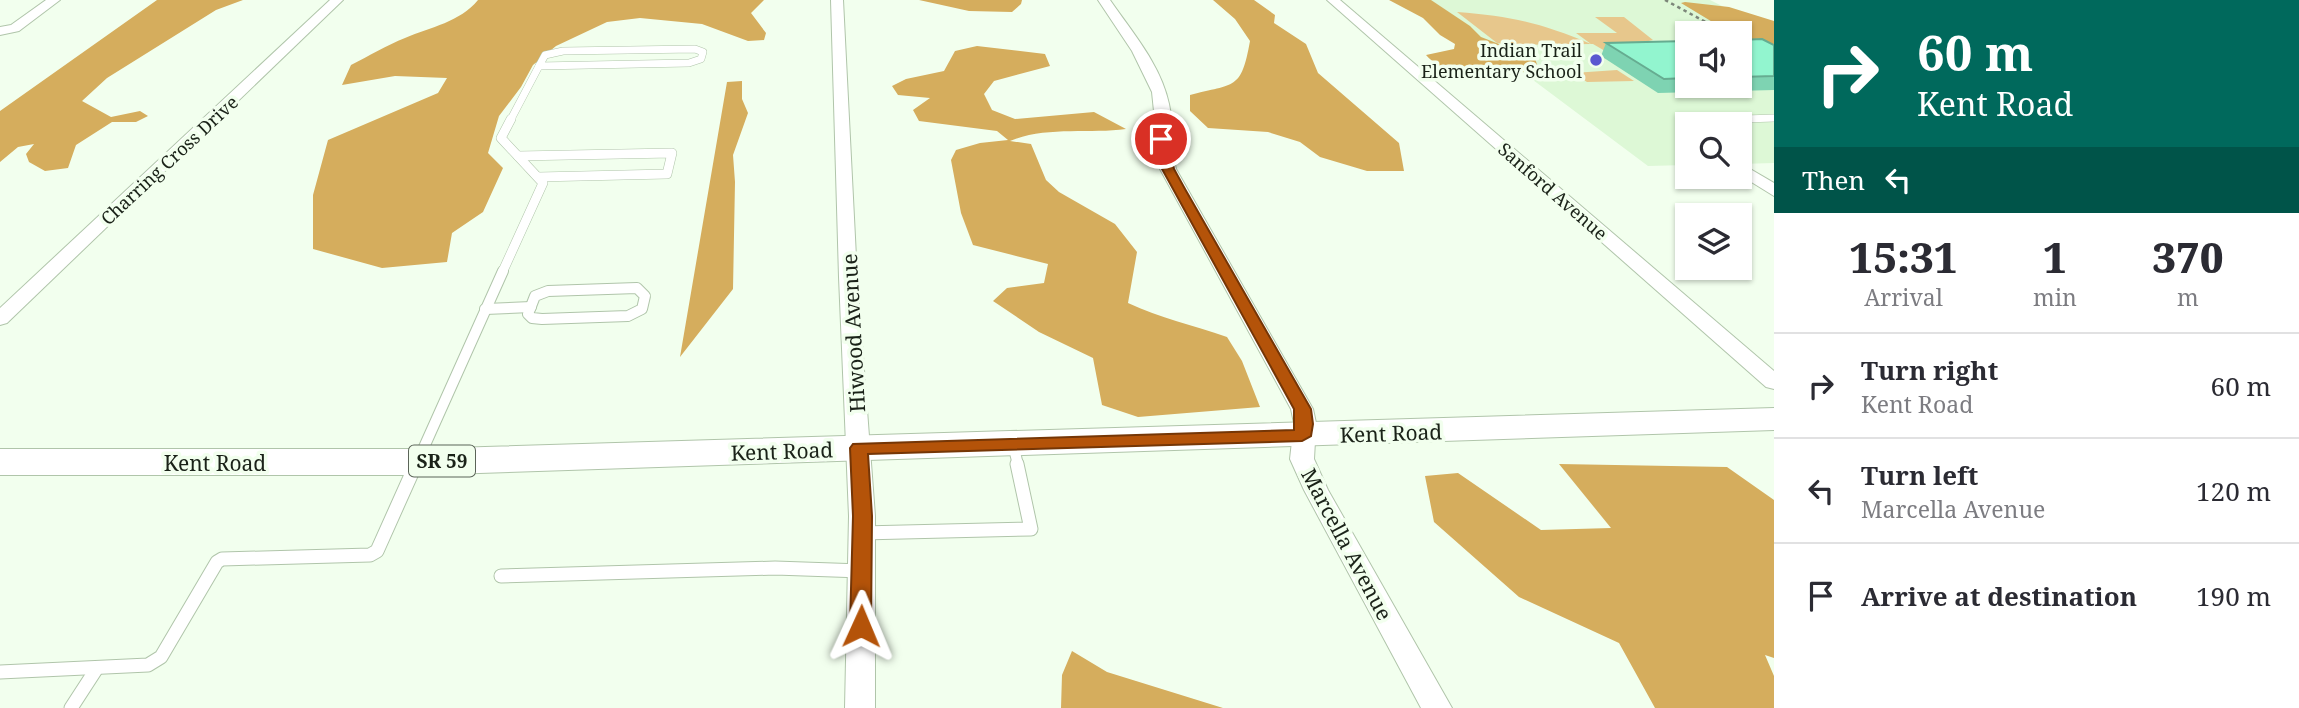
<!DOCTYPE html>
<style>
:root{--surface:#fff;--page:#f7f7f7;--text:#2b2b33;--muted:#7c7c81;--line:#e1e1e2}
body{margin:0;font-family:"Noto Serif",serif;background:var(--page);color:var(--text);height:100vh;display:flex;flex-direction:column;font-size:26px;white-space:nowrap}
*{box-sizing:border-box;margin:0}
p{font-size:23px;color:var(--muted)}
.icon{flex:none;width:38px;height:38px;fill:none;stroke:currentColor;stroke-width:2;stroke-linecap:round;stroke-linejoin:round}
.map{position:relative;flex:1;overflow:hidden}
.drawer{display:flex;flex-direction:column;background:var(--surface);width:525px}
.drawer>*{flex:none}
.hud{background:#00695c;color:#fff;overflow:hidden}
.controls{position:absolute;left:1675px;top:21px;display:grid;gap:14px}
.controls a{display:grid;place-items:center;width:77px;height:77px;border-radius:0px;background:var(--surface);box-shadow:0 2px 5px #0004;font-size:35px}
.pin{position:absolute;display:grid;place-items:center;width:60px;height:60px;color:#fff;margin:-30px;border:4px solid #fff;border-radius:50%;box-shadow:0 2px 7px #0007}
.me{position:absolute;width:77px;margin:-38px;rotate:1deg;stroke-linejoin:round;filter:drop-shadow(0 0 5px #0008)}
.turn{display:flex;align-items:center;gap:24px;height:147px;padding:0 28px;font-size:32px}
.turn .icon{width:91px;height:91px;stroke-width:2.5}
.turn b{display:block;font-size:49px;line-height:60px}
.then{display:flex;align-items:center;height:66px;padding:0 28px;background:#0003;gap:14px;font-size:26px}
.eta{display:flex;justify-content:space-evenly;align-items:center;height:119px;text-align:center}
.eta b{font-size:42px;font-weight:800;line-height:49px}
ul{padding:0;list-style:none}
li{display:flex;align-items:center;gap:21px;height:105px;padding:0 28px;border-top:2px solid var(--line)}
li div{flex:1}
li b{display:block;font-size:26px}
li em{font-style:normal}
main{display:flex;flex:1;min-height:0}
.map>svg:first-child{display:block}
.built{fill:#ddf8d6;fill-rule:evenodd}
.green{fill:#e7c78c}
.forest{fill:#d5ad5d}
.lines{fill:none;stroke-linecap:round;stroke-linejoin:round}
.service-far3-casing{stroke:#b0c5aa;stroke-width:8}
.service-far2-casing{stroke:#b0c5aa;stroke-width:10}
.service-far1-casing{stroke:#b0c5aa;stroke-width:12}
.service-casing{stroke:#b0c5aa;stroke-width:15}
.minor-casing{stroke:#b0c5aa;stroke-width:2}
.primary-casing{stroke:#b0c5aa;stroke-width:2}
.path{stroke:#7c8679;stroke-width:2.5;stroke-dasharray:3.5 3.5;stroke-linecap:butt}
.service-far3{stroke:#fff;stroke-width:7}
.service-far2{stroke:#fff;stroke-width:9}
.service-far1{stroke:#fff;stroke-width:10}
.service{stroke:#fff;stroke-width:13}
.minor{fill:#fff;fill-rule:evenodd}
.primary{fill:#fff;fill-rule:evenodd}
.wall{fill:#7ed3b2}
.building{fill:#92f5cf;stroke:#66ac91;stroke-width:2}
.route{fill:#b45309;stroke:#753606;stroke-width:2}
.poi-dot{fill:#5b58d0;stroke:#f2ffee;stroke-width:2.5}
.labels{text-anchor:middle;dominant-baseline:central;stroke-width:7;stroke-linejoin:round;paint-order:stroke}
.far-poi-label{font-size:18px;fill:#1a2218;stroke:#f2ffee;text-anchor:end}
.far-street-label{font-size:18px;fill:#1a2218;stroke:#f2ffee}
.shield{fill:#f2ffee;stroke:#5b6458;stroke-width:2}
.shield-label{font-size:19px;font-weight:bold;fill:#1a2218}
.street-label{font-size:21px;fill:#1a2218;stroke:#f2ffee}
</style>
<main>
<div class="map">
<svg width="1774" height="708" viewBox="0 0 1774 708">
<rect width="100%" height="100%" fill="#f2ffee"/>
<!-- built -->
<path class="built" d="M1426,0h284l64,32v131l-34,1v-40h-53v41l-39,1zM1687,33h53v53h-53z"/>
<!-- green -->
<g class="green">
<path d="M1457,12c54,4 84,11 134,32l-15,-11h41l-22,-16h29l29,23 -48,11 -12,-7h-1l-78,1 -17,-2z"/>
<path d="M1617,70l17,11 -47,1 -14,-9z"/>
</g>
<!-- forest -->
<g class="forest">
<path d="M157,0h86l-27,10 -109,68 -25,23 29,16 29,-6 8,5 -12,6h-24l-36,23 -8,23 -23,3 -16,-9 -3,-8 8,-10 -16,3 -18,15v-51z"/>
<path d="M478,0h286l-13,13 15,20 -2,7 -16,1 -46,-17 -62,-6 -33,4 -51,24 -23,19 -12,22 -22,29 -11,37 15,15 -20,44 -31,21 -5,29 -65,6 -69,-19v-54l15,-55 110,-47 9,-15 -52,-2 -53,9 9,-20c18,-9 36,-20 54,-27 26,-11 55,-16 73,-38z"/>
<path d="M919,0h103l-1,4 -9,8 -43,-1z"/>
<path d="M1213,0h41l21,15 -1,8 32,21 12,29 81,70 5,28h-37l-47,-14 -20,-15 -32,-10 -60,-4 -18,-17v-16c45,-12 51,-4 60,-54l-15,-22z"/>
<path d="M1389,0h42l39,26 11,11 54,21 3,10c-35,10 -85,17 -112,-13l28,-6 1,-5 -15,-9 -17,-17z"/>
<path d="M1685,2l44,5 45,14v30l-34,-14v-4l-11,-1 -48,-29z"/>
<path d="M977,46l68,8 5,12 -56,15 -10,13 8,16 23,9 79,-7 32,17c-37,5 -81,-3 -116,12l21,3 15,36 13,12 56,32 22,28 -9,51c32,15 65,22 99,34l15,24 18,46 -122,10 -36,-12 -9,-47 -54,-26 -46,-31 14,-13 37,-5 4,-19 -75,-19 -12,-32 -10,-53 5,-10 24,-7 28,-3 -11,-9 -78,-10 -6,-11 17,-12 -32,-3 -6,-9 14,-7 38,-8 11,-20z"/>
<path d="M742,81v18l6,14 -15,42 2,27 -2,107 -53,68 47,-275z"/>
<path d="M1559,464l168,3 47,33v158l-9,-3 9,21v32h-119l-36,-65 -100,-46 -85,-75 -9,-46 33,-3 83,57 70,-2z"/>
<path d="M1072,651l35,21 116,36h-162l1,-33z"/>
</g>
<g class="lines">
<!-- service-far3 casing -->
<g class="service-far3-casing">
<g id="service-far3">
<path d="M695,49l8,3 -2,7 -12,4 -150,3 6,-11 18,-4z"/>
<path d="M510,121l29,-55"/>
<path d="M1688,121l86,-3"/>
</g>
</g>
<!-- service-far2 casing -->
<g class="service-far2-casing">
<g id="service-far2">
<path d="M1687,133l-7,-8 7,-4 52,-2"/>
<path d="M518,156l154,-3 -5,21 -129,3"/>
<path d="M502,273l41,-90 -42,-45 10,-19"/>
</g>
</g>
<!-- service-far1 casing -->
<g class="service-far1-casing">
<g id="service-far1">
<path d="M637,288l8,8 -3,13 -14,7 -86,3 -10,-1 -4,-4 7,-18 13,-5z"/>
<path d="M485,309l46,-2"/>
<path d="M1013,444l5,21"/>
<path d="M416,465l87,-194"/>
</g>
</g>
<!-- service casing -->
<g class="service-casing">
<g id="service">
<path d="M862,533l169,-4 -14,-65"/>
<path d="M501,576l274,-8 87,3"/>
<path d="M0,672l148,-7 13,-8 56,-95 5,-3 148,-4 7,-4 39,-87"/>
<path d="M71,708l26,-40"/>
</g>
</g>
<!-- minor casing -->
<g class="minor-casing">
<g id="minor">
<path d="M46,0h14l-41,31 -19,4v-8l11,-2z"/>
<path d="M330,0h13l-336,323 -7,2v-17z"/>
<path d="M831,0h12l14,277 18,239v192h-30l4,-192 -10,-239z"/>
<path d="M1098,0h12c22,32 51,65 59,104 5,22 1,43 7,65l137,240 3,14 -2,36 14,31 124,218h-31l-117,-218 -14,-31 4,-36 -3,-14 -131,-240 -8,-77 -20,-41z"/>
<path d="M1327,0h13l434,371v18l-8,-2z"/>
<path d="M1740,163l34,20v13l-34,-21z"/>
</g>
</g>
<!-- primary casing -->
<g class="primary-casing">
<path id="primary" d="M1774,408v22l-1356,45h-418v-26h418z"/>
</g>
<!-- path -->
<path class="path" d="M1665,0l61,33"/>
<!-- service-far3 -->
<use href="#service-far3" class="service-far3"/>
<!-- service-far2 -->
<use href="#service-far2" class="service-far2"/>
<!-- service-far1 -->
<use href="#service-far1" class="service-far1"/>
<!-- service -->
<use href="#service" class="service"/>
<!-- minor -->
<use href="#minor" class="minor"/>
<!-- primary -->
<use href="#primary" class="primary"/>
</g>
<!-- wall -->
<path class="wall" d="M1740,40l34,5v45l-116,3 -57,-37 5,-13 81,-2v45h53z"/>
<!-- building -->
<g class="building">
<path d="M1762,39l12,6v31l-34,1v-37z"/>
<path d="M1687,41v37l-23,1 -58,-36z"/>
</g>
<!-- route -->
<path class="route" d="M1161,135l6,4 7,30 11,20 126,220 2,15 -2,12 -9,5 -434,13 4,62 -1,110 -3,6 -7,3 -8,-3 -3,-6 3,-110 -3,-68 3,-4 441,-14v-21l-132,-240 -7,-30z"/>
<!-- markers -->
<circle class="poi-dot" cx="1596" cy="60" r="7"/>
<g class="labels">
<!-- far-poi labels -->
<g class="far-poi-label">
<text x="1582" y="50">Indian Trail<tspan x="1582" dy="21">Elementary School</tspan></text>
</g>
<!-- far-street labels -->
<g class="far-street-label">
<text transform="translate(169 160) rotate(-43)">Charring Cross Drive</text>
<text transform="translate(1553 191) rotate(41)">Sanford Avenue</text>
</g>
<!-- shield labels -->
<rect class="shield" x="409" y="445.5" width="66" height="31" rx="5"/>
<g class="shield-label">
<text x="442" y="461">SR 59</text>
</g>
<!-- street labels -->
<g class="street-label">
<text transform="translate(853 333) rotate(-93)">Hiwood Avenue</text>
<text transform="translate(1391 433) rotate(-2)">Kent Road</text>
<text transform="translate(782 451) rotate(-2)">Kent Road</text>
<text x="215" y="463">Kent Road</text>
<text transform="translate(1347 544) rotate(62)">Marcella Avenue</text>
</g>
</g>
</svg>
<div class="controls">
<a><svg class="icon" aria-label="sound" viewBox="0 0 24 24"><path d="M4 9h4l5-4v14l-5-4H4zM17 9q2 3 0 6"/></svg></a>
<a><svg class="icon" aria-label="search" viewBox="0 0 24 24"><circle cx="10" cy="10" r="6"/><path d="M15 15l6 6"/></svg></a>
<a><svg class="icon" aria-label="layers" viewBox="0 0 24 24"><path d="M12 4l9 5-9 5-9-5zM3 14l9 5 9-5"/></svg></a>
</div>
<div class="pin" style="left:1161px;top:139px;background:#d93025"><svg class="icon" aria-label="arrive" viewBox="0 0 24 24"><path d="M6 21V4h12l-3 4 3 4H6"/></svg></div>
<svg class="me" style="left:861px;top:626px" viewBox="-20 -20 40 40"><path d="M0-17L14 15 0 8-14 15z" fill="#b45309" stroke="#fff" stroke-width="4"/></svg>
</div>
<section class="drawer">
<div class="hud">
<div class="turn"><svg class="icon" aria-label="right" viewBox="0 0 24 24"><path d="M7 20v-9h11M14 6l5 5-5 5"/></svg><div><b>60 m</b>Kent Road</div></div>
<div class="then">Then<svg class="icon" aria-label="left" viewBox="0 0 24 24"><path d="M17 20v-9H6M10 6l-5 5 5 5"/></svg></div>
</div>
<div class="eta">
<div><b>15:31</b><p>Arrival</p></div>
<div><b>1</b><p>min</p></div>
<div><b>370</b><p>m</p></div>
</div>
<ul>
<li><svg class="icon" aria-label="right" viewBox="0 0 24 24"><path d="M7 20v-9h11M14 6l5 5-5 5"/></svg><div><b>Turn right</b><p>Kent Road</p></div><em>60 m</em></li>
<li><svg class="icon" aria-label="left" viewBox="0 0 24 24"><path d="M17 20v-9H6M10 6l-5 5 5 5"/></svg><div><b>Turn left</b><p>Marcella Avenue</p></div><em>120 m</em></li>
<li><svg class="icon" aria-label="arrive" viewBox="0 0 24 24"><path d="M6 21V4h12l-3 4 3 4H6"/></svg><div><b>Arrive at destination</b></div><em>190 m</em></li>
</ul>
</section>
</main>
